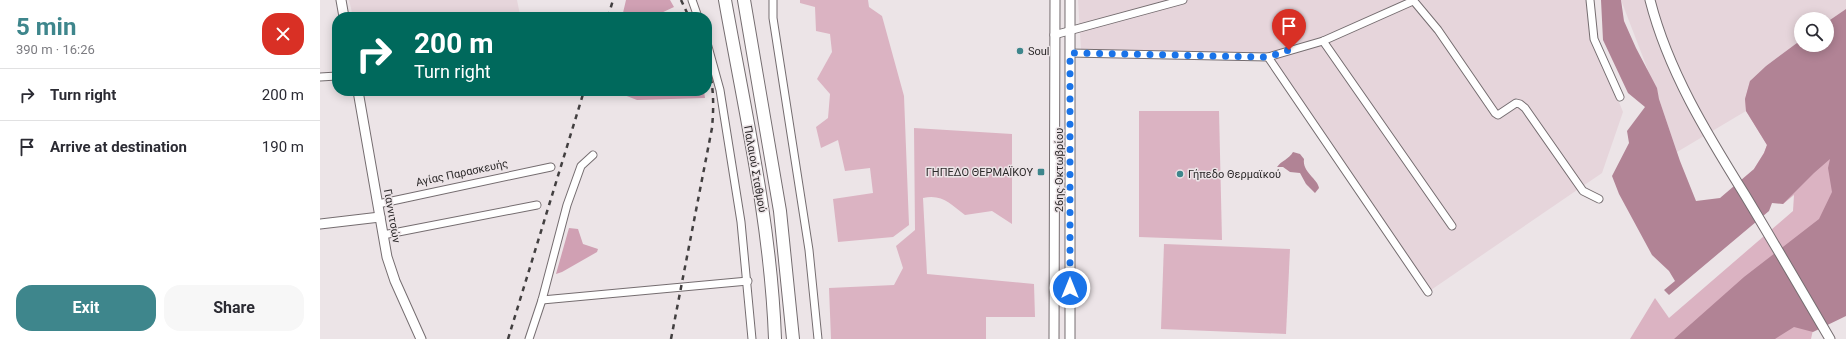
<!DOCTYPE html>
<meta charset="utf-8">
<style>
:root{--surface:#fff;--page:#f7f7f7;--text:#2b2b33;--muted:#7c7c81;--line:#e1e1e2;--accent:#3e868c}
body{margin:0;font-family:Roboto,sans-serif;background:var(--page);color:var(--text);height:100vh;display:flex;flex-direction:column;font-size:15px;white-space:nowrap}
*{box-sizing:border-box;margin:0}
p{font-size:13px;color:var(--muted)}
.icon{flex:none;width:22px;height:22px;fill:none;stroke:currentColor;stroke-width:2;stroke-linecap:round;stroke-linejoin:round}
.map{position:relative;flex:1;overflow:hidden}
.panel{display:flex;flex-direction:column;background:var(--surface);width:320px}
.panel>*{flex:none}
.guide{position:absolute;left:12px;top:12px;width:380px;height:84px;border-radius:16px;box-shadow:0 2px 10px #0003;background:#00695c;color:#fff;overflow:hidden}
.tools{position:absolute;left:1474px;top:12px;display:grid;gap:8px}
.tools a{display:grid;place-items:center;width:40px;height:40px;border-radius:50%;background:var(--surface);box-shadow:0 2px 10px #0003;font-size:20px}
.pin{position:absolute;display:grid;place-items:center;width:34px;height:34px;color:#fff;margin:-41px -17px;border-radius:50% 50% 50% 0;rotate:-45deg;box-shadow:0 0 4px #0007}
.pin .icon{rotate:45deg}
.me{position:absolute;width:44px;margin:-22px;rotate:0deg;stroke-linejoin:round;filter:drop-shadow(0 0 3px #0008)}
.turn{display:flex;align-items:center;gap:14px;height:84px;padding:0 16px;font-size:18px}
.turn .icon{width:52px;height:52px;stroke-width:2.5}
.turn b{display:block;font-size:28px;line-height:34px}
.round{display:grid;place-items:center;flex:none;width:42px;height:42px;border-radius:16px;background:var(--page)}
.headline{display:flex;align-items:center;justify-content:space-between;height:68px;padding:0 16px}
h1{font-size:24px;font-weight:700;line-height:30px;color:var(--accent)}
.button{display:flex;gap:8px;margin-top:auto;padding:8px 16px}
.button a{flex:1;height:46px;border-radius:16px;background:var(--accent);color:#fff;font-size:16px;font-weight:700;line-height:46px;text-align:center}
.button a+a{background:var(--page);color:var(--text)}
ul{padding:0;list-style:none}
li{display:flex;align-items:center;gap:12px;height:52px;padding:0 16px;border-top:1px solid var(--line)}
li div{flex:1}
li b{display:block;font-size:15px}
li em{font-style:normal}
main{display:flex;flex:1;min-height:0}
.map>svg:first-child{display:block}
.built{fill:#e6d5db}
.green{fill:#dbb3c2}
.forest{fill:#d0a0b3}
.water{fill:#b18395}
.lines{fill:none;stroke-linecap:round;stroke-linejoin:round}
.street-casing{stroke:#756d70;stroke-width:9}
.secondary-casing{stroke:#756d70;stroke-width:11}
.highway-casing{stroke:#756d70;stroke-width:14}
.street{stroke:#fff;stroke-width:7}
.secondary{stroke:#fff;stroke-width:9}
.highway{stroke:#fff;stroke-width:12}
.rail{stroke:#423f40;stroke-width:2.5;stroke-dasharray:5 5;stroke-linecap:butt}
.route{stroke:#1a73e8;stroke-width:7;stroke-dasharray:0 12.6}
.poi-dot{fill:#3e868c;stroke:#ece4e7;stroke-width:1.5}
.labels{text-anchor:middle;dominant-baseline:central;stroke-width:3;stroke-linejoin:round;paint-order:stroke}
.poi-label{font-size:11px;fill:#2c292a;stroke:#ece4e7;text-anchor:start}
.street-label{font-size:11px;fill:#2c292a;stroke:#ece4e7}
</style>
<main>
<section class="panel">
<div class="headline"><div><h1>5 min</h1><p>390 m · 16:26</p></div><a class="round" style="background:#d93025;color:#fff"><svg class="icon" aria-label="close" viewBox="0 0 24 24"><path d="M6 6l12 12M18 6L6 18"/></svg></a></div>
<ul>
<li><svg class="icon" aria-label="right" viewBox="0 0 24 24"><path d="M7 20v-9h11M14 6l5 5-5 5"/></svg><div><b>Turn right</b></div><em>200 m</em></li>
<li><svg class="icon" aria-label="arrive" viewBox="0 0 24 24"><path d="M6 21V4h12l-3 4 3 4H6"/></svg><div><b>Arrive at destination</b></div><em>190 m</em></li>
</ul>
<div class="button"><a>Exit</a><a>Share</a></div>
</section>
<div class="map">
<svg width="1526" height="339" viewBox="0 0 1526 339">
<rect width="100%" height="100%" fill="#ece4e7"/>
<!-- built -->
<g class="built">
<path d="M29,0h168l3,15 -11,2h-156z"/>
<path d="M758,0h507l6,15 13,50 19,47 -21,61 -174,119 -160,-235 -187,-7z"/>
<path d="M1301,0h225v9l-19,13v-3h-26v21l-35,26 -16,15 -5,18 1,12 -69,41 -18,-53z"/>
</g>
<!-- green -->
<g class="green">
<path d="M480,0h68l1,7 13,9 22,80 5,129 -16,12 -55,5 -5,-43 40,-6 -3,-25 -25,3 -7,-31 -17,8 -5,-21 12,-9 2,-24 -13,-15 15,-27 -2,-18 -14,-3 -1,-24 -15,-4z"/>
<path d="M1481,45h26l19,265 -33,20 -2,9h-181l25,-41 14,20 124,-107 1,-16 -11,9 -29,-35 10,-16 3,-8 -21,-34 -1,-12 5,-18z"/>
<path d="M819,111h80l3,129 -83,-3z"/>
<path d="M594,128l98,6v90l-20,-13 -27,4c-15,-11 -22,-21 -42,-17l4,76 107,10 1,33h-49v22h-155l-2,-51 65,-3 9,-17 -7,-22 19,-16z"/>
<path d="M844,244l126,5 -4,85 -125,-5z"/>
</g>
<!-- forest -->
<g class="forest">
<path d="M306,0h44l4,7 -15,7 2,3h-39z"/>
<path d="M298,91h86l1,7 -68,2 -18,-7z"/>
<path d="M249,228l9,1 5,15 15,5 -1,3 -35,20 -6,2z"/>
</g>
<!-- water -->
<g class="water">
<path d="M1281,0h20l3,21 12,27 21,40 2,11 21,62 16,40 24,-3 34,-29 10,-16 3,-8 -21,-34 -1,-12 5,-18 16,-15 35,-26v5h26v-23l19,-13v307l-33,16 -19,-5 -19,12h-101l70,-62 75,-58 13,-27 -4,-24 2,-9 -16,14 -31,31 -11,-1 -3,8 -100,84 -5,-5 11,-9 -6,-10 -17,-16 -33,-61 -7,-18 17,-33 -2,-12 18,-24 -17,-14 -25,-53z"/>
<path d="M973,152l7,2 4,5c-2,13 14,20 15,29l-4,5 -9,-9 -6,-11 -10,-1 -7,-5h-6c4,-6 12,-8 16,-15z"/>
</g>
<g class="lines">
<!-- street casing -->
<g class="street-casing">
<g id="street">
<path d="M372,0l6,17"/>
<path d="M453,0v18l36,232 9,89"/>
<path d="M1093,0l25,30 57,83 3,2 18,-12 4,1 5,4 58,83 16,8"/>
<path d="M1270,0l4,39 26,58"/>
<path d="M734,35l129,-35"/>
<path d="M1003,41l129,185"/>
<path d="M387,43l13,47 21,132 11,117"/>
<path d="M750,53l198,4 55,-16 90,-40"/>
<path d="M948,57l160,235"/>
<path d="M0,77l17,-1"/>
<path d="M58,204l173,-37"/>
<path d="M63,235l154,-30"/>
<path d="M222,300l206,-19"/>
<path d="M209,339l13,-39 25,-95 14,-39 12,-11"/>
</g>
</g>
<!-- secondary casing -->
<g class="secondary-casing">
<g id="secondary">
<path d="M21,0l3,17"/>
<path d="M1330,0c18,71 57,134 95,195 29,48 57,96 85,144"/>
<path d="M38,91l29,166 8,24 26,58"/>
<path d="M0,224l60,-7"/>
<path d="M734,339l1,-339"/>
<path d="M750,339v-339"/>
</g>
</g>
<!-- highway casing -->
<g class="highway-casing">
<g id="highway">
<path d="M405,0c20,112 46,225 50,339"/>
<path d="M424,0l36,211 13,128"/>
</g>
</g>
<!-- street -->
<use href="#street" class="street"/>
<!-- secondary -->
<use href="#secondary" class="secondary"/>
<!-- highway -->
<use href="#highway" class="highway"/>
<!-- rail -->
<g class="rail">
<path d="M361,0l8,17"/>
<path d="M288,17l5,-17"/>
<path d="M188,339l76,-248"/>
<path d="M351,339l41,-211c2,-22 2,-44 -5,-66"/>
</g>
</g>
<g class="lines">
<!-- route -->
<path class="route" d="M750,288v-235l198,4 21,-7"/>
</g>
<!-- markers -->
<g class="poi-dot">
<circle cx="700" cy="51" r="4"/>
<rect x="717" y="168" width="8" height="8" rx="2"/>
<circle cx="860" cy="174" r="4"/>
</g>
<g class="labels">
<!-- poi labels -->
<g class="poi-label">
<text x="708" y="51">Soul</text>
<text x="713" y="172" text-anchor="end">ΓΗΠΕΔΟ ΘΕΡΜΑΪΚΟΥ</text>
<text x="868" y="174">Γήπεδο Θερμαϊκού</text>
</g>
<!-- street labels -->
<g class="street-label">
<text transform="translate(435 169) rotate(80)">Παλαιού Σταθμού</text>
<text transform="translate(739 170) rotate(-90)">26ης Οκτωβρίου</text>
<text transform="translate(142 173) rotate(-12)">Αγίας Παρασκευής</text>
<text transform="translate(72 216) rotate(80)">Γιαννιτσών</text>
</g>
</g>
</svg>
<div class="tools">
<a><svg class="icon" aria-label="search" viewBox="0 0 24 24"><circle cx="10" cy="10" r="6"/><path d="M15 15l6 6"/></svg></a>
</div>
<div class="pin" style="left:969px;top:50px;background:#d93025"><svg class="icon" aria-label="arrive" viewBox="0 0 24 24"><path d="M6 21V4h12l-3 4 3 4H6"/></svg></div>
<svg class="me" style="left:750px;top:288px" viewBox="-20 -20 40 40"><circle r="17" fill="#1a73e8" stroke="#fff" stroke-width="3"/><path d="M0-11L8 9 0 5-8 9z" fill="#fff"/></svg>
<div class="guide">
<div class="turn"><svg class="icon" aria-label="right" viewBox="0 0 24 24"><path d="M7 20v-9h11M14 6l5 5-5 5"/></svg><div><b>200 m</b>Turn right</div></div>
</div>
</div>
</main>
